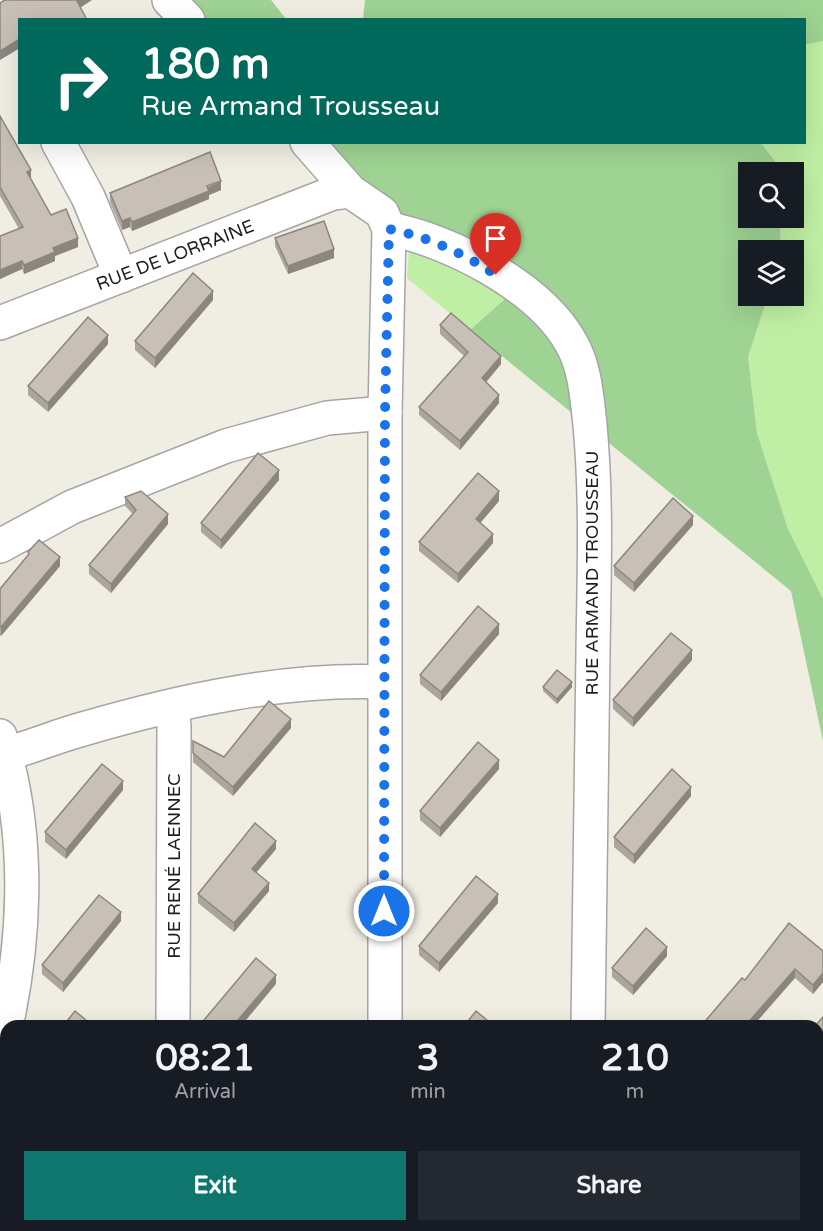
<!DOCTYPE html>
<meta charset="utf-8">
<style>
:root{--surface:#171b24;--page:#242831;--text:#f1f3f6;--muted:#9ea1a6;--accent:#0f766e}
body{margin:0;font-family:"Varela Round",sans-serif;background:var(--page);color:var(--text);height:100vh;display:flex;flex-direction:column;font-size:22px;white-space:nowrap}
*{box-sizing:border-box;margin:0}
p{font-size:20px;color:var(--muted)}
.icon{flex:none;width:33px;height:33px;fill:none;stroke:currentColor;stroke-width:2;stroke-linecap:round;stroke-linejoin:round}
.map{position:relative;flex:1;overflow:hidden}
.drawer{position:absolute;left:0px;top:1020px;width:824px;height:212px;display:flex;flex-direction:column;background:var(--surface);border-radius:18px 18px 0 0;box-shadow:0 6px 24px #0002}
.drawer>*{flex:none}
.guide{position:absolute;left:18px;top:18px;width:788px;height:126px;border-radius:0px;box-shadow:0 6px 24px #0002;background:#00695c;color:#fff;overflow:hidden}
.buttons{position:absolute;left:738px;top:162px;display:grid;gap:12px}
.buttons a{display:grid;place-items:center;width:66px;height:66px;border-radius:0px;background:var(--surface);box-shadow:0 6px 24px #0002;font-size:30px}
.pin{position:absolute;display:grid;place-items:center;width:51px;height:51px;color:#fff;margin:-62px -26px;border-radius:50% 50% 50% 0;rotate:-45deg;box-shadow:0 0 6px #0007}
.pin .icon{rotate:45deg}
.me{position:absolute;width:66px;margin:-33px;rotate:0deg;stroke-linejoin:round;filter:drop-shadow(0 0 4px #0008)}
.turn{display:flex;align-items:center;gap:21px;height:126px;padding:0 24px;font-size:27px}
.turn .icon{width:78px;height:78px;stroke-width:2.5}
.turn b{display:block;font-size:42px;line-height:51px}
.eta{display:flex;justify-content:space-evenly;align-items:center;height:102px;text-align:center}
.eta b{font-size:36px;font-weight:700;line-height:42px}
.cta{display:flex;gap:12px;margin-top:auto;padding:12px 24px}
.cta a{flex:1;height:69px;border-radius:0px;background:var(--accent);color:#fff;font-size:24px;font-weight:700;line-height:69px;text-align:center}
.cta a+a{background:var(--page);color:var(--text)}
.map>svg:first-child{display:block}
.grass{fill:#bfefa4}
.forest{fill:#9ed393}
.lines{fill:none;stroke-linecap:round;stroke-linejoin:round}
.minor-casing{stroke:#a5a5a5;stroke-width:36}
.minor{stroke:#fff;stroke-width:33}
.wall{fill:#aca59d}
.shaded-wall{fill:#8c867f}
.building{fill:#c8c0b6;stroke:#8c867f;stroke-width:1.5}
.route{stroke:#1a73e8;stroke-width:10;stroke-dasharray:0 18}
.labels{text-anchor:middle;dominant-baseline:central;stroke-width:6;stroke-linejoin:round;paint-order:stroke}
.street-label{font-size:18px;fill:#1e1e1e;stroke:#fff}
</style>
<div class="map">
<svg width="823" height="1231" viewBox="0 0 823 1231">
<rect width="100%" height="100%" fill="#f0ede3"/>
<!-- grass -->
<g class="grass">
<path d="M823,41v558l-35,-70 -31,-96 -9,-76 20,-61h26v-46h-13l-1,-32h14v-46h-14v-6l-19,-23 43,-1v-97z"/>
<path d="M409,250l65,24 32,24 -36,32 -63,-52z"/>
</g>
<!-- forest -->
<g class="forest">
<path d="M184,0h87l15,19h-84z"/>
<path d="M365,0h458v41l-19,4v-25l-441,-1z"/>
<path d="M317,143h444l19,24v5h-32v46h32l1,32h-33v46h20l-20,61 9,76 31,96 35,70v142l-32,-150 -321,-261 36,-32 -32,-24 -65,-24z"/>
</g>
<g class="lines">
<!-- minor casing -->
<g class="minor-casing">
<g id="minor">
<path d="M169,0l19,20"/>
<path d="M58,142l30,55 33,79"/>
<path d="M307,142l43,49 32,22 7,16 -4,184v613"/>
<path d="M389,229c61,11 150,58 181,112 15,24 17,57 20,84 7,76 4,151 3,227 -2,125 -3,249 -5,374"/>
<path d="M0,323l333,-130 17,-2"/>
<path d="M0,546l72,-39 154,-61 101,-28 58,-5"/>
<path d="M172,707l2,19 -1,300"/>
<path d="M0,736c32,102 26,213 0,316"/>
<path d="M5,754c27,-7 52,-18 78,-25 96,-28 201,-51 301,-47"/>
<path d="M818,1150l5,5"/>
<path d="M385,1226v5"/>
<path d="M171,1231v-5"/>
<path d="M582,1231l2,-5"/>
</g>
</g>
<!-- minor -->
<use href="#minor" class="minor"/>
</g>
<!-- wall -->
<g class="wall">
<path d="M0,116l31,63 20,36 27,32 -23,9v5l-31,13 -2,-5 -22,10v-43l19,-7 -19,-33z"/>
<path d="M221,190l-12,5v4l-77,32 -2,-4 -8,3 -12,-28v-9z"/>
<path d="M275,238l59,20 -46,16 -13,-28z"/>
<path d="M213,300l-58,68 -20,-18v-9z"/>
<path d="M440,325l61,39 -15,18 13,21 -39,47 -41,-35v-8l45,-51 -24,-22z"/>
<path d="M108,344l-60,68 -20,-17v-9z"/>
<path d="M279,480l-58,69 -20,-17v-9z"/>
<path d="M125,497l43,27 -57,69 -22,-19v-9l44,-51 -8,-8z"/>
<path d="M499,501l-19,22 13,20 -35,40 -39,-32v-9z"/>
<path d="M693,525l-59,67 -20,-17v-9z"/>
<path d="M28,552l32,14 -59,70 -1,-1v-46l28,-33z"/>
<path d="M499,634l-58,67 -21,-17v-9z"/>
<path d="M692,660l-59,67 -20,-18v-9z"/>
<path d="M543,687h29l-15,17 -14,-13z"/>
<path d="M291,728l-58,68 -40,-34v-21l31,16z"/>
<path d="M499,769l-59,68 -20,-17v-9z"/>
<path d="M123,790l-57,69 -21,-17v-10z"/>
<path d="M691,796l-57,68 -20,-17v-10z"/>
<path d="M276,849l-19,23 12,19 -35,41 -36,-29v-9z"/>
<path d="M498,903l-59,69 -20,-17v-9z"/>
<path d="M121,921l-58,71 -21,-18v-9z"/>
<path d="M823,951v31l-10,12 -18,-16 -50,2z"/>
<path d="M667,956l-34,39 -21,-18v-9z"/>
<path d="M823,1017v32l-5,-4v-19z"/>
<path d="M6,1195v20l-5,-4v-9z"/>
<path d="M419,1226h32l-5,5h-21z"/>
<path d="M476,1226h28l-4,5h-17z"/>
</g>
<!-- shaded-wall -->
<g class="shaded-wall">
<path d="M78,0h14l-15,10v-9z"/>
<path d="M20,39v9l-20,12v-9z"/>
<path d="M31,170v9l-4,2v-9z"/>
<path d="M221,181v9l-12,5v4l-77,32v-9z"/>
<path d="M130,218v9l-8,3v-9z"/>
<path d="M78,238v9l-23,9v5l-31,13v-9l29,-17z"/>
<path d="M334,249v9l-46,16v-8z"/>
<path d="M22,261v8l-22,10v-9z"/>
<path d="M213,291v9l-58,68v-10z"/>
<path d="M108,335v9l-60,68v-9z"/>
<path d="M501,356v8l-19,23v-9z"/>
<path d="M499,395v8l-39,47v-9z"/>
<path d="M279,470v10l-58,69v-9z"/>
<path d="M499,491v10l-23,27v-9z"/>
<path d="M168,514v10l-57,69v-9z"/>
<path d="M693,516v9l-59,67v-9z"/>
<path d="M493,534v9l-35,40v-9z"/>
<path d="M60,557v9l-59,70v-9z"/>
<path d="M499,624v10l-58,67v-9z"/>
<path d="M692,650v10l-59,67v-9z"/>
<path d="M572,682v5l-15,17v-5z"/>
<path d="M291,719v9l-58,68v-9z"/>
<path d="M499,760v9l-59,68v-9z"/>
<path d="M123,781v9l-57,69v-9z"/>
<path d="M691,787v9l-57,68v-9z"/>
<path d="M276,841v8l-24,28v-8z"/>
<path d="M269,883v8l-35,41v-9z"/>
<path d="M498,894v9l-59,69v-9z"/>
<path d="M121,912v9l-58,71v-9z"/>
<path d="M667,947v9l-34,39v-9z"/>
<path d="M795,969v9l-42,48h-8z"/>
<path d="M823,973v9l-10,12v-9z"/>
<path d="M276,975v9l-35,42h-8z"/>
<path d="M823,1204v9l-5,6v-9z"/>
<path d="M443,1226h8l-5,5h-7z"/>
<path d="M497,1226h7l-4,5h-7z"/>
<path d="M805,1226h7l-4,5h-8z"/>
</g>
<!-- building -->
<g class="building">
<path d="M5,0h73l-1,1 10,19h-67v19l-20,12v-48z"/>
<path d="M0,116l31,54 -4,2 24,43 15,-6 12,29 -25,10 2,4 -31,13 -2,-4 -22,9v-34l23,-9 -23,-40z"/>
<path d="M210,152l11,29 -14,5 2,5 -77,31 -2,-4 -8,3 -12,-28z"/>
<path d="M324,221l10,28 -46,17 -13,-28z"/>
<path d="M193,273l20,18 -58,67 -20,-17z"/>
<path d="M451,313l50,43 -19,22 17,17 -39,46 -41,-34 49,-55 -28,-27z"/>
<path d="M88,317l20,18 -60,68 -20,-17z"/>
<path d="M258,453l21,17 -58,70 -20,-17z"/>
<path d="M478,473l21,18 -23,28 17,15 -35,40 -39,-32z"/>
<path d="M141,491l27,23 -57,70 -22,-19 47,-55 -11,-13z"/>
<path d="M673,498l20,18 -59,67 -20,-17z"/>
<path d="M39,540l21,17 -59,70 -1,-1v-37l29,-35 -1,-2z"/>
<path d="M478,606l21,18 -58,68 -21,-17z"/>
<path d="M671,633l21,17 -59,68 -20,-18z"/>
<path d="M557,670l15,12 -15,17 -14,-12z"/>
<path d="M269,701l22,18 -58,68 -40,-34v-12l31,16z"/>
<path d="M478,742l21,18 -59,68 -20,-17z"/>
<path d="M102,764l21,17 -57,69 -21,-18z"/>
<path d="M672,769l19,18 -57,68 -20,-18z"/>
<path d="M255,823l21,18 -24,28 17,14 -35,40 -36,-29z"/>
<path d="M476,876l22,18 -59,69 -20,-17z"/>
<path d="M99,895l22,17 -58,71 -21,-18z"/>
<path d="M789,923l34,28v22l-10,12 -18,-16 -50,57h-44l41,-48 3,2z"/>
<path d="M646,928l21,19 -34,39 -21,-18z"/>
<path d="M256,958l20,17 -43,51h-34z"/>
<path d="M75,1011l18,15h-30z"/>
<path d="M476,1011l18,15h-30z"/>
<path d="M823,1017v23l-5,-5v-9h-3z"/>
<path d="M6,1195v11l-5,-4z"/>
<path d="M818,1197l5,4v3l-5,6z"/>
<path d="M429,1226h14l-4,5h-3z"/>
<path d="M488,1226h9l-4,4z"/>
<path d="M624,1226h53l7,5h-64z"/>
<path d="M771,1226h34l-5,5h-33z"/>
</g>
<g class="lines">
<!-- route -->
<path class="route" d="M384,911l1,-498 4,-184c40,8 73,24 107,46"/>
</g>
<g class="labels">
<!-- street labels -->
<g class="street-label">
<text transform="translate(175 255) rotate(-21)">RUE DE LORRAINE</text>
<text transform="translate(592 573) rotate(-90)">RUE ARMAND TROUSSEAU</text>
<text transform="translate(174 866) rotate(-90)">RUE RENÉ LAENNEC</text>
</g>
</g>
</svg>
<div class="buttons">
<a><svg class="icon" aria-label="search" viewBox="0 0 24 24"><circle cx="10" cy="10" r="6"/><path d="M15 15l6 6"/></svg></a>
<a><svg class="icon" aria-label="layers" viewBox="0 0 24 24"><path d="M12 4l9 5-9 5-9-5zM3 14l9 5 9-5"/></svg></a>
</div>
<div class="pin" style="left:496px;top:275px;background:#d93025"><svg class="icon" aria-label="arrive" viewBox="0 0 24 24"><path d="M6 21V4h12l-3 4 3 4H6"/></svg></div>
<svg class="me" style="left:384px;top:911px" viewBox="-20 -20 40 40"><circle r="17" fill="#1a73e8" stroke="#fff" stroke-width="3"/><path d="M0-11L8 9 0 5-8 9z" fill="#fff"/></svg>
<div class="guide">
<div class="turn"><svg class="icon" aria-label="right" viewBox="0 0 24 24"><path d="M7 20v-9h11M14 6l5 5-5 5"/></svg><div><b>180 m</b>Rue Armand Trousseau</div></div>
</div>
<section class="drawer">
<div class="eta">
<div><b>08:21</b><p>Arrival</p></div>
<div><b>3</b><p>min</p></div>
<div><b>210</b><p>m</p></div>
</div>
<div class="cta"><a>Exit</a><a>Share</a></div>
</section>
</div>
